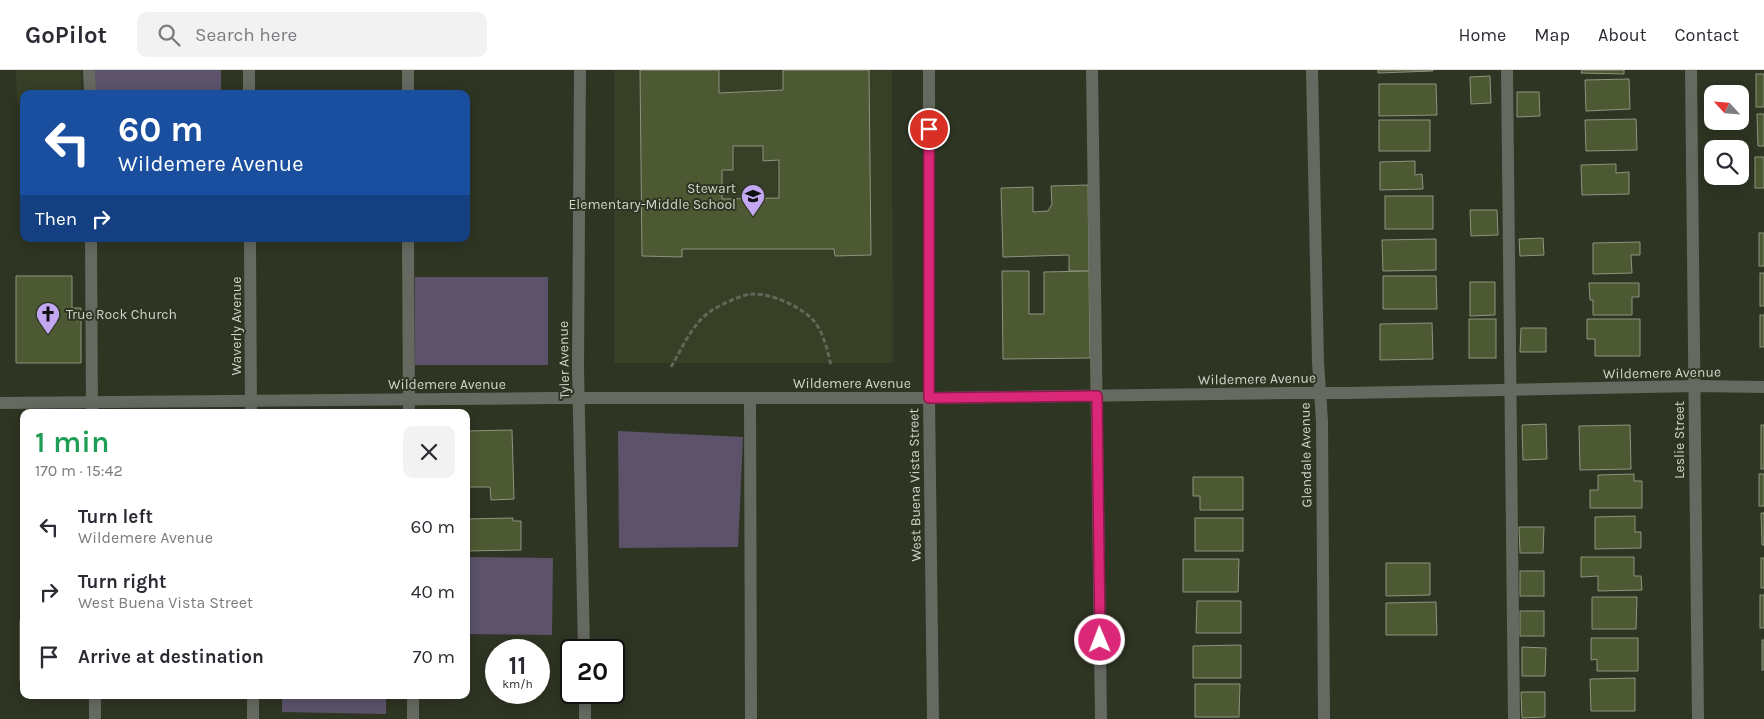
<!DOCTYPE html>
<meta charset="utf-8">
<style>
:root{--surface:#fff;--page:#f2f2f3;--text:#2b2b33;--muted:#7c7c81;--line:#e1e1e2}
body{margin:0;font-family:Karla,sans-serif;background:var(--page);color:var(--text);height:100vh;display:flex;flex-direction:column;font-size:19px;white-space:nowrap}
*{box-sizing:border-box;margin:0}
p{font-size:16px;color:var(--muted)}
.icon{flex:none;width:28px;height:28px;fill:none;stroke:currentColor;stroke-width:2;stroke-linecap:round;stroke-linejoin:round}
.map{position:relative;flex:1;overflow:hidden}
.panel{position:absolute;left:20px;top:339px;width:450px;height:290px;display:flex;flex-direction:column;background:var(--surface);border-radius:10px;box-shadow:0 2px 12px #0003}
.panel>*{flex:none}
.top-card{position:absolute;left:20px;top:20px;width:450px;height:152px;border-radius:10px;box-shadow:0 2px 12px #0003;background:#1a4fa0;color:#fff;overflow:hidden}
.needle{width:32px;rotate:296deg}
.buttons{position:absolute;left:1704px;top:15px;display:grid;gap:10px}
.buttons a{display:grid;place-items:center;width:45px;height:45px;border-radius:10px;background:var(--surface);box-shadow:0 2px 12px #0003;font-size:25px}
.speed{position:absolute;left:485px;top:569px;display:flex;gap:10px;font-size:25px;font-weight:700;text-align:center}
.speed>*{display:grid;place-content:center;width:65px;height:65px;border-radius:50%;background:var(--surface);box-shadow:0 2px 12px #0003;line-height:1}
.speed small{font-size:12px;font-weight:400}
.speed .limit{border:2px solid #111;border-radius:8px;background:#fff;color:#111}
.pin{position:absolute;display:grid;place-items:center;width:42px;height:42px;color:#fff;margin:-21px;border:2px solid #fff;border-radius:50%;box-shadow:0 1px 5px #0007}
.me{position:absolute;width:55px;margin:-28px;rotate:359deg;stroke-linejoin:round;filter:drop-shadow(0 0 4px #0008)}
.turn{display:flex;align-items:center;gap:18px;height:105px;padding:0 15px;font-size:22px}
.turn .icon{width:65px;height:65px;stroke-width:2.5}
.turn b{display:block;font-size:35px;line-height:42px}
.then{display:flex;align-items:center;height:48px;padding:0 15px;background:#0003;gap:10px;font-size:19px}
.round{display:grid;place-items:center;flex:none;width:52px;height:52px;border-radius:10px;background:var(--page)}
.overview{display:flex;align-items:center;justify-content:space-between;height:85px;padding:0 15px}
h1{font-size:30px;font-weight:600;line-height:38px;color:#1e9e55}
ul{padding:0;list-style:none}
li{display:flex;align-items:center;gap:15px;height:65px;padding:0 15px}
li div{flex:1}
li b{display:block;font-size:19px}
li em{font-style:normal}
header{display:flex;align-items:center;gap:30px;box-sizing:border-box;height:70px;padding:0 25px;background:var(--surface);border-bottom:1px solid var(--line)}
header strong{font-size:24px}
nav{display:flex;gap:28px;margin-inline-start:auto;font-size:18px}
.search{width:350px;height:45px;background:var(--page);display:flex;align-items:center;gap:12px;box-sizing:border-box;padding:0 18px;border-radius:10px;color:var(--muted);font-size:19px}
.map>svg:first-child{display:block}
.built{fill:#373f27}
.green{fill:#5c536b}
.building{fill:#4d5932;stroke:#8d947f;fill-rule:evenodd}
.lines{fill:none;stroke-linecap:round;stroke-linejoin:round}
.path{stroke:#626858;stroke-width:3;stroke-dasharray:5 2.5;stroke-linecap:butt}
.minor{stroke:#656960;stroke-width:12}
.route-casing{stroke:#8e194d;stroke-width:12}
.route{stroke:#db2777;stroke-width:9}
.labels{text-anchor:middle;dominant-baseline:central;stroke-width:4;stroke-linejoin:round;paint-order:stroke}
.poi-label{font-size:14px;fill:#d0d4c9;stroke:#2f3523;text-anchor:end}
.street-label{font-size:14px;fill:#d0d4c9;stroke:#2f3523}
</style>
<header>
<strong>GoPilot</strong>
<div class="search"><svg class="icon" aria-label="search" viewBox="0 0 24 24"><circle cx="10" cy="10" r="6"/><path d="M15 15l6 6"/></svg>Search here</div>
<nav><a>Home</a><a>Map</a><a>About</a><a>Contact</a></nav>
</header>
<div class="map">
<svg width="1764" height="649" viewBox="0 0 1764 649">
<rect width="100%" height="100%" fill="#2f3523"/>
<!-- built -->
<g class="built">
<path d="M16,0h65v24h-57v9h-7z"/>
<path d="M614,0h278l1,293h-279z"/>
</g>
<!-- green -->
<g class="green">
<rect x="95" y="0" width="126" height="24"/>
<rect x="415" y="207" width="133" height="88"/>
<path d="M618,361l125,6 -5,110 -119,1z"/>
<path d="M466,487l87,1 -1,77 -86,-1z"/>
<path d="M282,625h104v19l-104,-2z"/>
</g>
<!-- building -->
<g class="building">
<path d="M640,0h79v23l64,-3v-20h86l2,185 -36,1 -1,-7h-152v8l-40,-1zM733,76h30v15l16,-1v38l-57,1v-29h11z"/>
<path d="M1378,0h55v1l-55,2z"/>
<path d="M1582,0h42v4l-43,-1z"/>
<rect x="1756" y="4" width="8" height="33"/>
<path d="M1490,6l1,27 -20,1 -1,-27z"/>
<path d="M1629,9l1,30 -44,2 -1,-31z"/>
<path d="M1379,14h57l1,31 -58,1z"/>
<path d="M1517,22h22l1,24 -23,1z"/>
<path d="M1757,44h7v32h-6z"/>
<path d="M1636,49l1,31 -51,1 -1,-31z"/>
<rect x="1379" y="50" width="51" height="31"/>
<rect x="1755" y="87" width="9" height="31"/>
<path d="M1415,91v14l7,-1 1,15 -43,1v-28z"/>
<path d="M1616,94v9l13,-1v22l-47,1 -1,-30z"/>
<path d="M1088,115l1,86h-20v-16l-66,2 -2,-69 32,-1v25l15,-1 4,-7 -1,-18z"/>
<rect x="1385" y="126" width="48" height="33"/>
<path d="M1470,140h27l1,25 -27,1z"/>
<rect x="1759" y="163" width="5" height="33"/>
<path d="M1543,168l1,17 -24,1 -1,-17z"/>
<path d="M1436,169v31l-53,1 -1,-31z"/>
<path d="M1640,172v13h-9l1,18 -39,1v-31z"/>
<path d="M1002,201h27v43h15v-42l45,-1 1,87 -87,1z"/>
<rect x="1760" y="203" width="4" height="33"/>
<path d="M16,206h56v32h9v55h-65z"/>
<path d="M1383,206h53l1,33h-54z"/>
<path d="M1470,212h25v33l-25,1z"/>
<path d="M1589,213h50v14h-7v18h-39v-15h-3z"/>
<rect x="1760" y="245" width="4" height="32"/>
<rect x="1469" y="249" width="27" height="39"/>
<path d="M1587,249h53v37h-45v-17h-8z"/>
<path d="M1432,253l1,36 -53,1v-36z"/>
<path d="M1521,258h25v24h-26z"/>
<path d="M1546,354l1,35 -24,1 -1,-35z"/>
<path d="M1630,355l1,44 -51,1 -1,-44z"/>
<rect x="1761" y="355" width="3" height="44"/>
<path d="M512,360l2,69 -23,1 -1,-13h-24v-56z"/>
<path d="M1634,404v7h8v27h-52v-18h8v-15z"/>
<rect x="1759" y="404" width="5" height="32"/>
<path d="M1193,407h50v33h-43v-14h-7z"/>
<path d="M1761,443h3v32h-2z"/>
<path d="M1635,446v16h6v16l-46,1v-32z"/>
<path d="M513,448v3h8v29l-55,1v-32z"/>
<rect x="1195" y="448" width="48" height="33"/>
<path d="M1519,457h25l-1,26h-23z"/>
<path d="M1581,487h53v19h7l1,14 -44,1v-15l-17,1z"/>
<rect x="1761" y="488" width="3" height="30"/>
<path d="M1183,489h56l-1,33h-55z"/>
<path d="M1386,493h44v32l-44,1z"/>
<rect x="1520" y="501" width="24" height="25"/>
<rect x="1760" y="525" width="4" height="33"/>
<path d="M1592,527h45l-1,32h-44z"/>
<path d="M1197,531h44v32h-45z"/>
<path d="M1436,532l1,33h-51v-32z"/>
<rect x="1520" y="541" width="24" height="25"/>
<rect x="20" y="551" width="4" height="60"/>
<path d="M1591,568h47v33h-41v-12l-6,1z"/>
<rect x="1762" y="570" width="2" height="30"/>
<path d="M1241,575v33h-48v-32z"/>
<path d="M1522,577l24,1 -1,28h-23z"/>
<path d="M1635,608v33h-44l-1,-32z"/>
<path d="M1195,614h45l-1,33h-44z"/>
<path d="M1521,622h24v25l-23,1z"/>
</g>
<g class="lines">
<!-- path -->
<path class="path" d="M671,297c12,-20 22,-46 43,-58 11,-6 28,-15 40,-15 18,0 46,12 59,26 10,11 15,31 18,46"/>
<!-- minor -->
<g class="minor">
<path d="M89,0l1,24"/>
<path d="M249,0v24"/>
<path d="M408,0v24"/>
<path d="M580,0l-2,298 6,282"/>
<path d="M929,0v328l4,321"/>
<path d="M1092,0l9,649"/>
<path d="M1312,0l6,292 4,59 2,298"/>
<path d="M1507,0l7,649"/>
<path d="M1691,0l7,649"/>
<path d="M91,169l1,173"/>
<path d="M250,169l1,173"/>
<path d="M408,169l1,173"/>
<path d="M750,329l1,320"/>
<path d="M0,333l553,-5h376l362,-5h57l346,-7 70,1"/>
<path d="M585,622v27"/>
<path d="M95,625v24"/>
<path d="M253,625v24"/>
<path d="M413,625v24"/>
</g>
</g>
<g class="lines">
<!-- route casing -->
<g class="route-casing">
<path id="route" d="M929,59v269l168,-2 3,244"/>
</g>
<!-- route -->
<use href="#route" class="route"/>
</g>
<!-- icons -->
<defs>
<g id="school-pin" transform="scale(1.25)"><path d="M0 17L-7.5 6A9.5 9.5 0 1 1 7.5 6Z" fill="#c3a7f2" stroke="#2f3523"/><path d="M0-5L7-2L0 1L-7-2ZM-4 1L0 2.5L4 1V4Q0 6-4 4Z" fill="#111"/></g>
<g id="church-pin" transform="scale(1.25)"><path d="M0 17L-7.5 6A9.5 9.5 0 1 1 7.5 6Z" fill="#c3a7f2" stroke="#2f3523"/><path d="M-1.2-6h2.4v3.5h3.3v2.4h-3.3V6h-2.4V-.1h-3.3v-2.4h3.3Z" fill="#111"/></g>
</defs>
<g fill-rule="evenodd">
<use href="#school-pin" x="753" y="126"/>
<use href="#church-pin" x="48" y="244"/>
</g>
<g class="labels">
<!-- poi labels -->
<g class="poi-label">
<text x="736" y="118">Stewart<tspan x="736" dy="16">Elementary-Middle School</tspan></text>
<text x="66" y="244" text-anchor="start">True Rock Church</text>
</g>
<!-- street labels -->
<g class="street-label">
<text transform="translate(236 256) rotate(-90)">Waverly Avenue</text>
<text transform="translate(564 290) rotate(-91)">Tyler Avenue</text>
<text transform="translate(1662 303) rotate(-1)">Wildemere Avenue</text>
<text transform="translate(1257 309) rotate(-1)">Wildemere Avenue</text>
<text x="852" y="313">Wildemere Avenue</text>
<text x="447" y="314">Wildemere Avenue</text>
<text transform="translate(1679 370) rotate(-90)">Leslie Street</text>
<text transform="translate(1306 385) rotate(-91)">Glendale Avenue</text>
<text transform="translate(915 415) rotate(-91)">West Buena Vista Street</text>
</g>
</g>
</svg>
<div class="buttons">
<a><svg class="needle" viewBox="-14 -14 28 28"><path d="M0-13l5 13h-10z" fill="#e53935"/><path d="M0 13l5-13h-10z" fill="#7c7c81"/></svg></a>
<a><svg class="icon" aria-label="search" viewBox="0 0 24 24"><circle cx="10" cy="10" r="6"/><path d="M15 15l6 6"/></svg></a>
</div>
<div class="speed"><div>11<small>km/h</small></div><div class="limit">20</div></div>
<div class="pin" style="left:929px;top:59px;background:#d93025"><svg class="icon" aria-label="arrive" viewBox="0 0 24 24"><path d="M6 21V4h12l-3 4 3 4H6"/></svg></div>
<svg class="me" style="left:1100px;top:570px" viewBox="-20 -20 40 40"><circle r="17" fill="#db2777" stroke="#fff" stroke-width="3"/><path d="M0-11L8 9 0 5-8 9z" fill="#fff"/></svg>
<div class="top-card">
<div class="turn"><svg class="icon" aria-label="left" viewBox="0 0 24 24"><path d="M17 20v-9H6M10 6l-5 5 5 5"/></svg><div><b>60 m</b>Wildemere Avenue</div></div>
<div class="then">Then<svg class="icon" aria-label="right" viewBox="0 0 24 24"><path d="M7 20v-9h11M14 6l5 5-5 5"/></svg></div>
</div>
<section class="panel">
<div class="overview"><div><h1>1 min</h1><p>170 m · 15:42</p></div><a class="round"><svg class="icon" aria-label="close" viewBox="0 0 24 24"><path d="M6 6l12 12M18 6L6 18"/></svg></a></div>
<ul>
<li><svg class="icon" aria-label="left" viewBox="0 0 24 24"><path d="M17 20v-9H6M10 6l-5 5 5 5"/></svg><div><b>Turn left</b><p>Wildemere Avenue</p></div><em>60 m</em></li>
<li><svg class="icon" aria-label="right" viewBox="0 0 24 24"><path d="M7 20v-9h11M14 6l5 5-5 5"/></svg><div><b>Turn right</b><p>West Buena Vista Street</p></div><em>40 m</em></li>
<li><svg class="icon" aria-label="arrive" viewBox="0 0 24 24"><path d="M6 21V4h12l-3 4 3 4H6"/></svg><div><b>Arrive at destination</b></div><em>70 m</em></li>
</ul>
</section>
</div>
